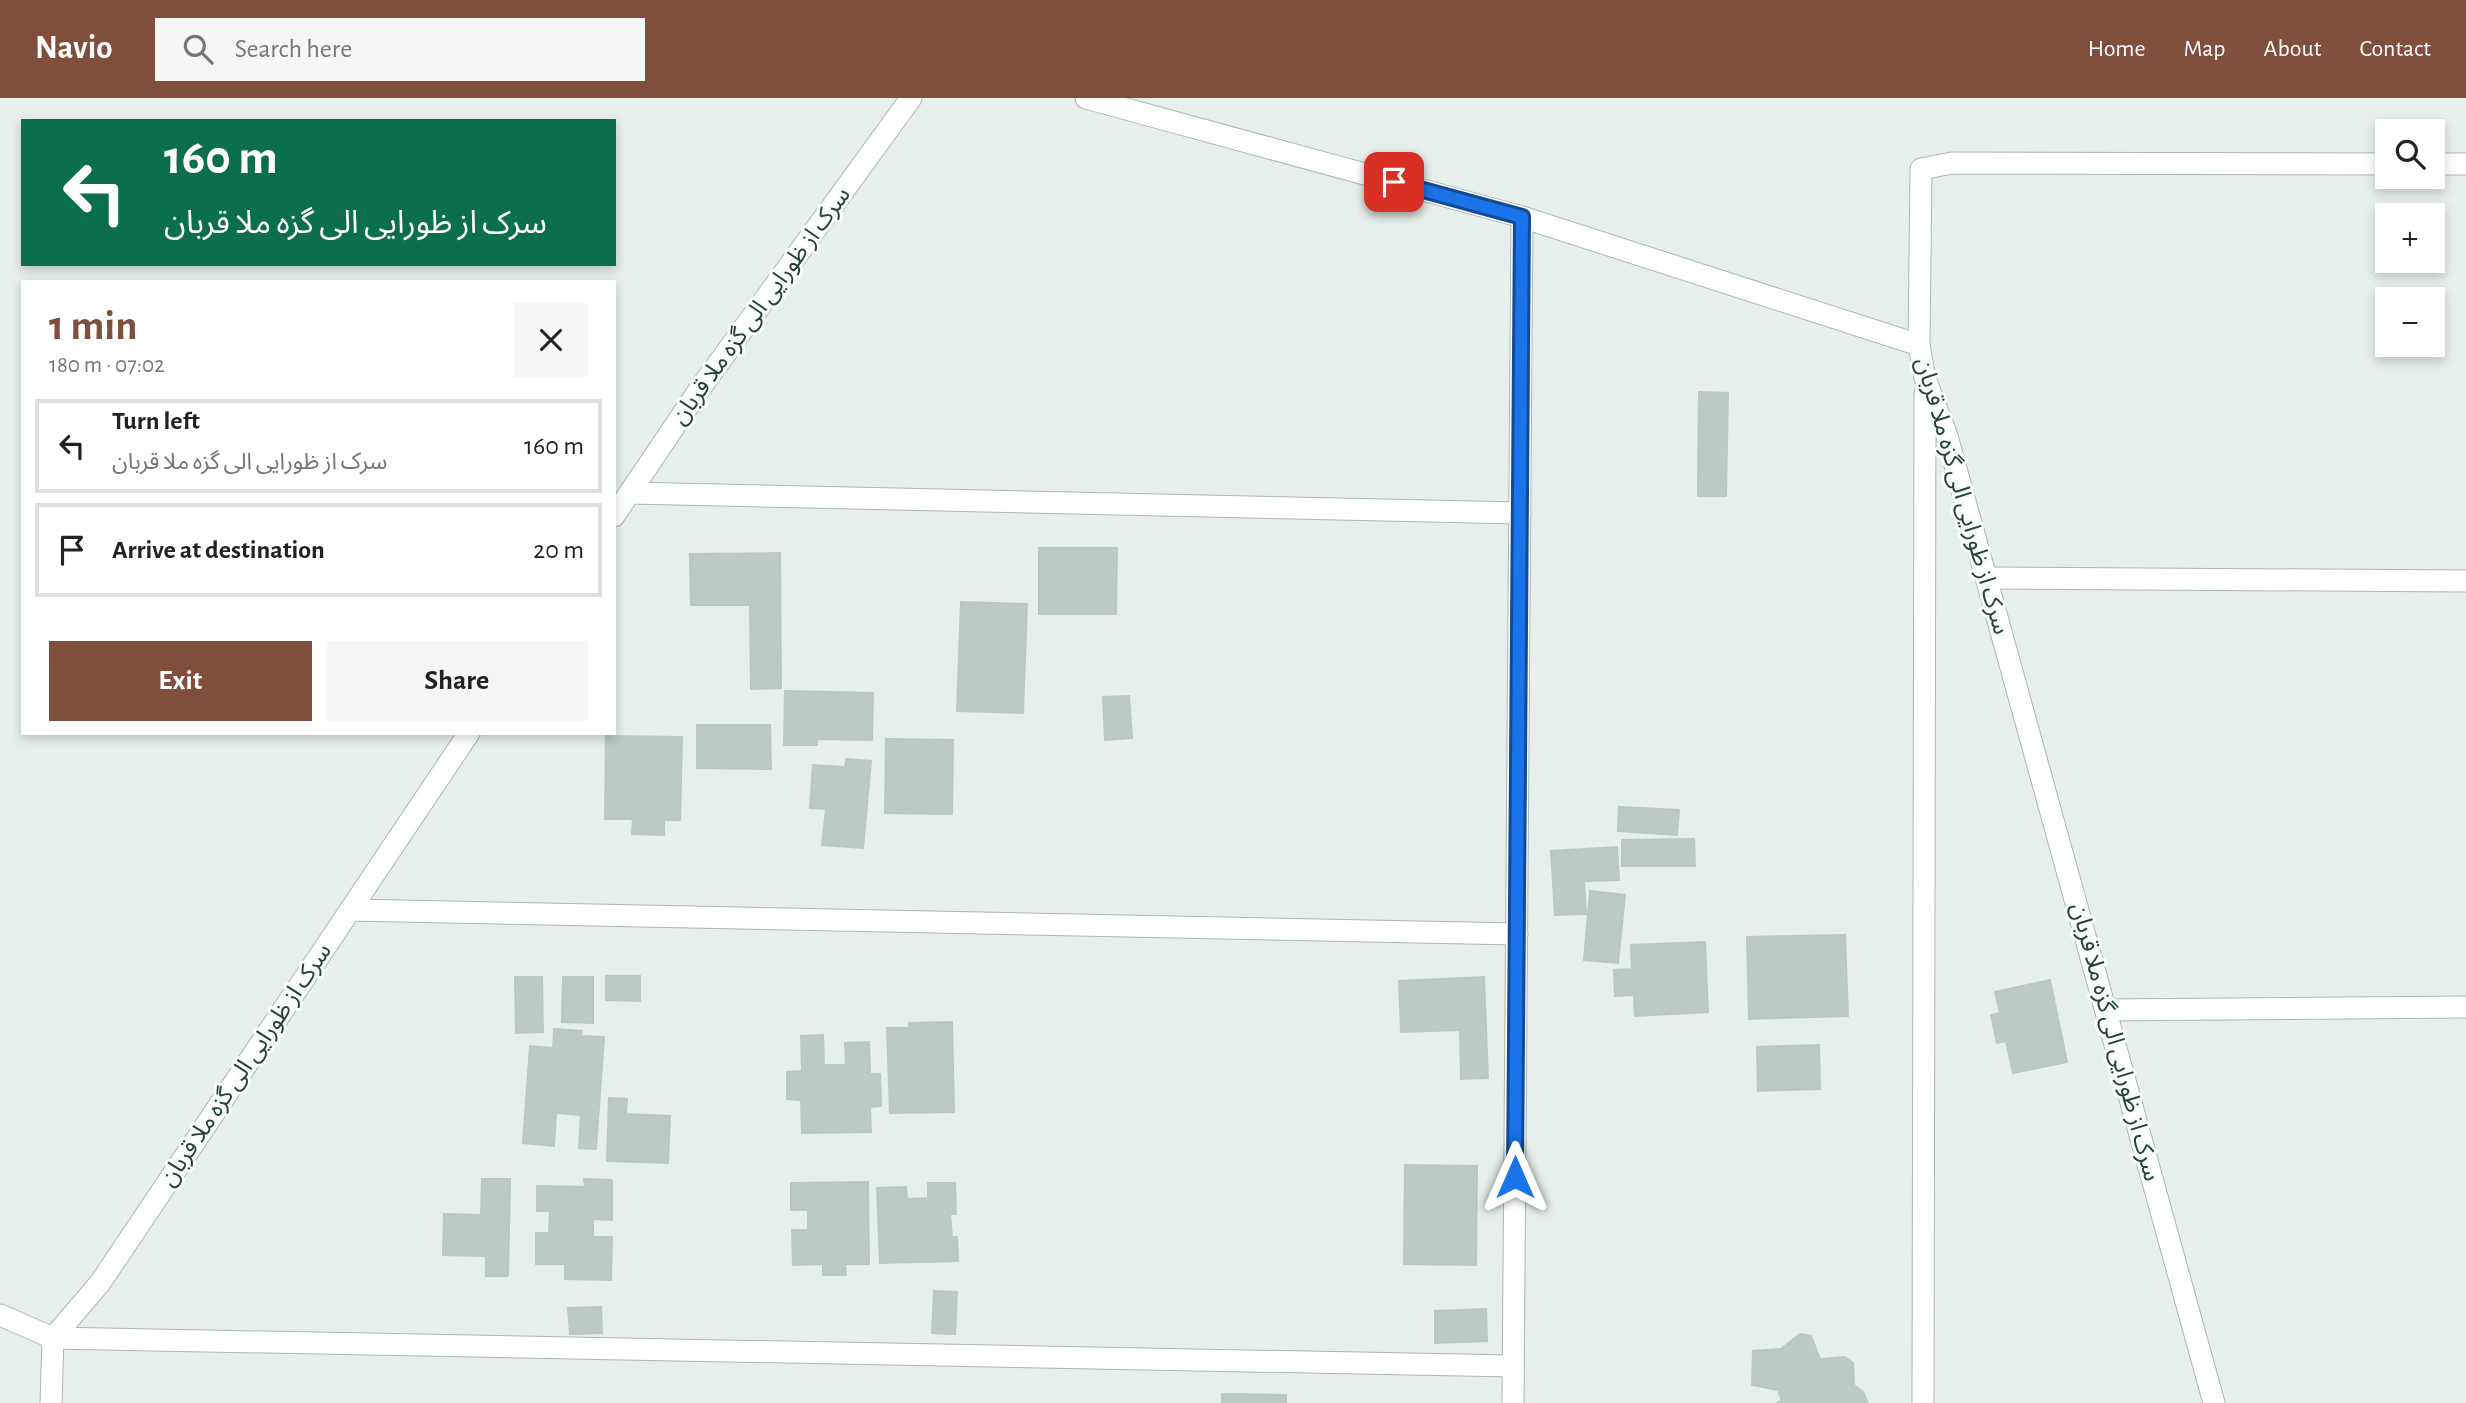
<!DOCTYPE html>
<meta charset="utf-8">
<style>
:root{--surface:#fff;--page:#f6f6f6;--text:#222;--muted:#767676;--line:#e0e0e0;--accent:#804e3d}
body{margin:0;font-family:"Alegreya Sans","Noto Sans Arabic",sans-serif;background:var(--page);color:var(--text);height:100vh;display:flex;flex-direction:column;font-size:26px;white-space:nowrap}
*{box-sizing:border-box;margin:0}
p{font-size:23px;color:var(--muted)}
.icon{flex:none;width:38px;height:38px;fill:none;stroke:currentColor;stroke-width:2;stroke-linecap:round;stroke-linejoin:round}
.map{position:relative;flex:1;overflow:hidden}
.details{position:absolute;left:21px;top:182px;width:595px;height:455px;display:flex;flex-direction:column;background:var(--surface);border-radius:0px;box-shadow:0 4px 10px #0003}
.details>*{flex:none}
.banner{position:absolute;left:21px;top:21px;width:595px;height:147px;border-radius:0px;box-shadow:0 4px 10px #0003;background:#0b6e4f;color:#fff;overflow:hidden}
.buttons{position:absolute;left:2375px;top:21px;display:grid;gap:14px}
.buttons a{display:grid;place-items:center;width:70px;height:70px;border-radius:0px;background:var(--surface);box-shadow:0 4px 10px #0003;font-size:35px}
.pin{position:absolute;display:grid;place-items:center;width:60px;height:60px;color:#fff;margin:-30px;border-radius:14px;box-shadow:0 4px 10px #0006}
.me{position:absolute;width:77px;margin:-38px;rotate:0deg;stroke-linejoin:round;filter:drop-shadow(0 0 5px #0008)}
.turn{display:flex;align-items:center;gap:24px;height:147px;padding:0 28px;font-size:32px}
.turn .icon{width:91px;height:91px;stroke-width:2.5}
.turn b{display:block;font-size:49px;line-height:60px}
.round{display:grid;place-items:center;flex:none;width:74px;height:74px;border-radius:0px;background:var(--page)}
.head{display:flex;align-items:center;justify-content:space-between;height:119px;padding:0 28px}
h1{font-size:42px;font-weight:700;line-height:52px;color:var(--accent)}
.cta{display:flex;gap:14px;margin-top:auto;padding:14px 28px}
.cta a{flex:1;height:80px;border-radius:0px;background:var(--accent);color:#fff;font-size:28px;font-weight:700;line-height:80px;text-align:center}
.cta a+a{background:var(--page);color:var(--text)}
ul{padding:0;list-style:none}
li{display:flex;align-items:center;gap:21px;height:94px;margin:0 14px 10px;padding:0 14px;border:4px solid var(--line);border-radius:0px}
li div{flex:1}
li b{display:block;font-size:26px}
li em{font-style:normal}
header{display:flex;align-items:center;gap:42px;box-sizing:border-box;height:98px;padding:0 35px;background:var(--accent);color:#fff}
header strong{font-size:33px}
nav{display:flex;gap:38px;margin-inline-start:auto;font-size:24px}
.search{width:490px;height:63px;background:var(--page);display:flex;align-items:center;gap:18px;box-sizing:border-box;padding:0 24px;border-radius:0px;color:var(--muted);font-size:26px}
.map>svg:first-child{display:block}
.building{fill:#bbcac4;stroke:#b8c9c2;stroke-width:2}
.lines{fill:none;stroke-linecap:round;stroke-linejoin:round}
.street-casing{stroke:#a8b8b2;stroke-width:23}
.street{stroke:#fff;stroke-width:21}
.route-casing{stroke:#114b97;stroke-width:18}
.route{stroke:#1a73e8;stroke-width:12}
.labels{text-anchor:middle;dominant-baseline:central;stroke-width:6;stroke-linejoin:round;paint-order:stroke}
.street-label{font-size:24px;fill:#24423a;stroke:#f7fbf9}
</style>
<header>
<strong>Navio</strong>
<div class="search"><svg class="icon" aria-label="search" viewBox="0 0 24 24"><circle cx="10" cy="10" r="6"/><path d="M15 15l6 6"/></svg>Search here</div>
<nav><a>Home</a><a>Map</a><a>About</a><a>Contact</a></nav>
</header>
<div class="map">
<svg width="2466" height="1305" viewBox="0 0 2466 1305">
<rect width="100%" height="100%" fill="#e6efeb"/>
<!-- building -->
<g class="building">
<path d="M1699,294l29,1 -2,103h-28z"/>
<path d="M1039,450h78l-1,66h-77z"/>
<path d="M780,455l1,135 -30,1 -1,-84h-59l-1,-51z"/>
<path d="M961,504l66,2 -4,109 -66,-2z"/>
<path d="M785,593l88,2 -1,47 -55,-1v6h-33z"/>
<path d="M1129,598l3,42 -27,2 -2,-43z"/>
<path d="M697,627h73l1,44 -74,-1z"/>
<path d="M606,638l76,1 -2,83h-16v15l-32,-1 1,-15h-28z"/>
<path d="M886,641l67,1 -1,74 -67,-1z"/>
<path d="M846,661l25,2 -8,87 -41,-3 4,-36 -16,-1 3,-43 32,2z"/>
<path d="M1619,709l60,3 -2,25 -59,-4z"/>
<path d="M1694,741l1,27h-73v-26z"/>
<path d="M1617,749l2,33 -35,1 2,33 -31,1 -4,-64z"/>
<path d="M1590,793l35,4 -7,68 -34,-3z"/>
<path d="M1845,837l3,81 -99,3 -2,-82z"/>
<path d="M1705,844l3,70 -73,4 -1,-21 -19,1 -1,-26 18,-1 -1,-24z"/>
<path d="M606,878h34v25l-34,-1z"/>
<path d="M515,879h27l1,55 -27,1z"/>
<path d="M563,879h30v46l-31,-1z"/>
<path d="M1484,879l4,101 -27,1 -1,-49 -59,2 -2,-51z"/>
<path d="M2050,882l17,82 -54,11 -7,-32 -9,2 -6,-28 9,-2 -5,-21z"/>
<path d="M952,924l2,90 -64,1 -3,-85h22v-5z"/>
<path d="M554,931l28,2 -1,5 23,1 -8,112 -17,-1 2,-33 -25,-2 -2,33 -31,-3 7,-97 23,2z"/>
<path d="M823,937l1,30h22l-1,-22 24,-1 1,32h10l1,32 -11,1 1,25 -69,1 -1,-33 -14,-1v-27l15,-1 -1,-35z"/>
<path d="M1819,947l1,44 -62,2 -1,-44z"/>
<path d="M609,1000l18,1 -1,15 44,2 -2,47 -61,-2z"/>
<path d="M1405,1067l72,1 -1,99 -72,-1z"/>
<path d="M482,1081h28l-2,97h-22v-20l-43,-1 1,-41 37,1z"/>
<path d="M584,1081l28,1v40l-19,-1v18h19l-1,43 -46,-1v-15h-29v-31h13l1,-22h-13v-25l48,1z"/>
<path d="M868,1084l1,82h-24l1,11h-23v-11l-30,1 -1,-35h16v-20h-17v-27z"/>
<path d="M928,1085h27l1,31h-6l2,23h5l1,24 -78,2 -3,-75 29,-1 1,12 21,-1z"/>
<path d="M934,1193l23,1 -2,42 -23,-1z"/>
<path d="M601,1209l1,26 -32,1 -2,-26z"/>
<path d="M1486,1211l1,32 -52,2v-32z"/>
<path d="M1800,1236l11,2 9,23 25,-2 8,6 1,22 9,7 5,11h-91l5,-2 -4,-11 -26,-5 1,-34 28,-2z"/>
<path d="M1222,1296l64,1v8h-64z"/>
</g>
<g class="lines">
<!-- street casing -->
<g class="street-casing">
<g id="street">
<path d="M1086,0l436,119 397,128 6,33 22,58 267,967"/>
<path d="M2432,66h34"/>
<path d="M1919,247l2,-176 31,-6 435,1"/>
<path d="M630,395l890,20"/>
<path d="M614,418l85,-126 212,-292"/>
<path d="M1987,480l479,3"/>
<path d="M350,812l1167,24"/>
<path d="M2106,912l360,-3"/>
<path d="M0,1217l53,23 1460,28"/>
<path d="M51,1305l2,-65 47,-55 369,-550"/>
<path d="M1513,1305l9,-1186"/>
<path d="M1923,1305l2,-1009"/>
</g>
</g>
<!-- street -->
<use href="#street" class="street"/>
</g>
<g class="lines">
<!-- route casing -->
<g class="route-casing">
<path id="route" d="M1394,84l128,35 -7,960"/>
</g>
<!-- route -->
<use href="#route" class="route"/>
</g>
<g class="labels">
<!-- street labels -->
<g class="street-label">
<text transform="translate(761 208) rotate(-54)">سرک از ظورایی الی گزه ملا قربان</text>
<text transform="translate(1962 398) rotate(74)">سرک از ظورایی الی گزه ملا قربان</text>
<text transform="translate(2115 944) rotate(75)">سرک از ظورایی الی گزه ملا قربان</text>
<text transform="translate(246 967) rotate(-56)">سرک از ظورایی الی گزه ملا قربان</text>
</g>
</g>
</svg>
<div class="buttons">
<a><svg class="icon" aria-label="search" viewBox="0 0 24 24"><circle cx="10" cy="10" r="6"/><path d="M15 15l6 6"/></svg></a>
<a>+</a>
<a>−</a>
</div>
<div class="pin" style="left:1394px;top:84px;background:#d93025"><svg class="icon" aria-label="arrive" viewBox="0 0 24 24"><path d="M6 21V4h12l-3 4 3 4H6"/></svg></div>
<svg class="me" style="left:1515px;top:1079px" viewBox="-20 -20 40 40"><path d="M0-17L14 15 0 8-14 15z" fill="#1a73e8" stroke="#fff" stroke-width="4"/></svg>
<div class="banner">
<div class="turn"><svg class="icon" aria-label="left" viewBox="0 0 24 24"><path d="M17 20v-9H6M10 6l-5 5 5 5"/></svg><div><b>160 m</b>سرک از ظورایی الی گزه ملا قربان</div></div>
</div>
<section class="details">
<div class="head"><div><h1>1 min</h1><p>180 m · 07:02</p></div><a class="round"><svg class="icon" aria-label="close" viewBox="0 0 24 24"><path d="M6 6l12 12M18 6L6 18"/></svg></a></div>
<ul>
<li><svg class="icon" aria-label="left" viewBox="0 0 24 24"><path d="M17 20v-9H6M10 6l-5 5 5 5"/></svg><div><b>Turn left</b><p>سرک از ظورایی الی گزه ملا قربان</p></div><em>160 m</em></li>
<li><svg class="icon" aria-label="arrive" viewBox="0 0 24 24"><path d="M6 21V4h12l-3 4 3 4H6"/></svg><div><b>Arrive at destination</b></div><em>20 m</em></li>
</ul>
<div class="cta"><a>Exit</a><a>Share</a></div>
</section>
</div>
